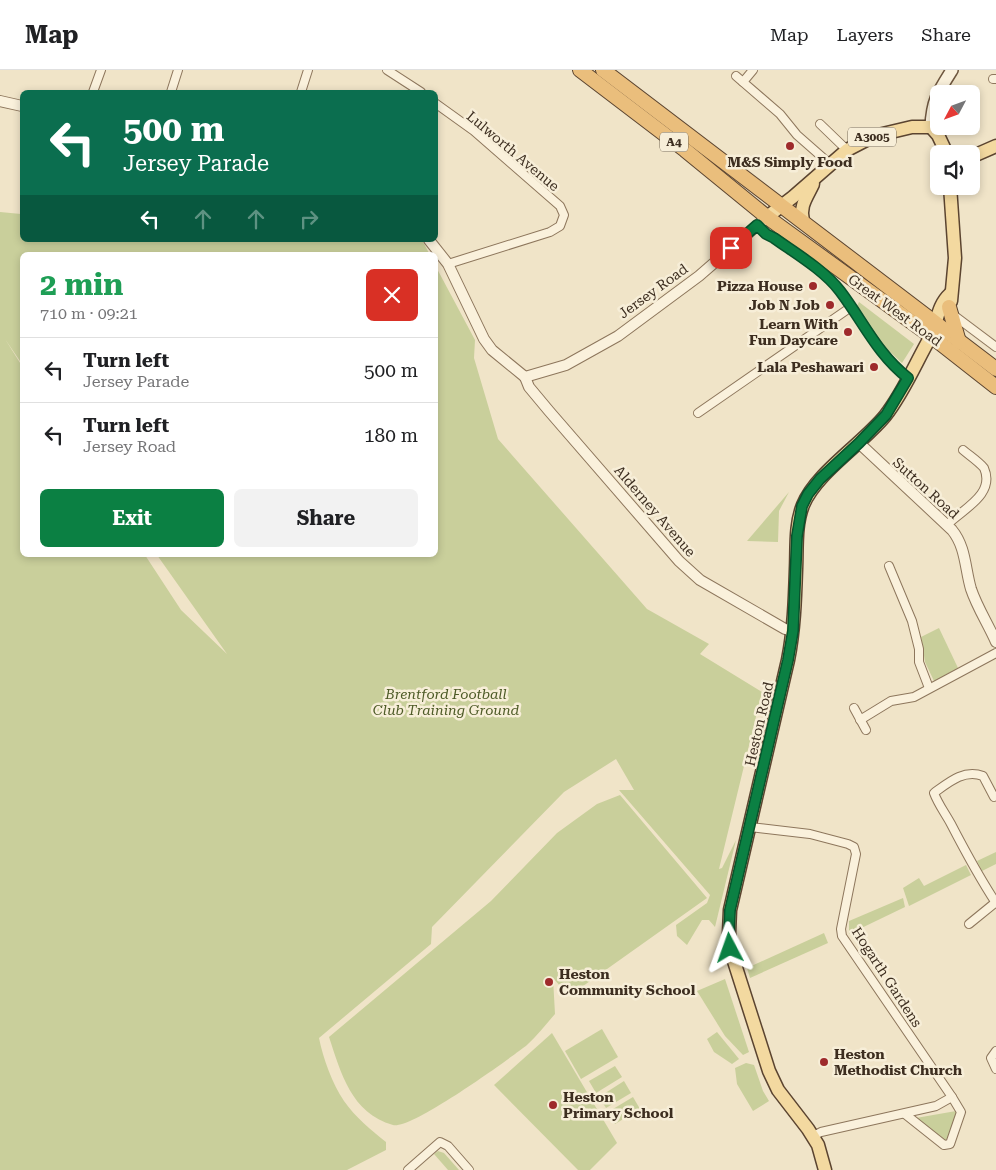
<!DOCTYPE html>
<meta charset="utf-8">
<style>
:root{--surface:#fff;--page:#f2f2f2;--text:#202124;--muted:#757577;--line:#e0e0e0;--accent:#0b8043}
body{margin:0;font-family:"Roboto Serif",serif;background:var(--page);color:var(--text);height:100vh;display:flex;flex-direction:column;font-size:19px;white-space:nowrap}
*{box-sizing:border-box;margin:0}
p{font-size:16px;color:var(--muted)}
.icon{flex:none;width:28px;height:28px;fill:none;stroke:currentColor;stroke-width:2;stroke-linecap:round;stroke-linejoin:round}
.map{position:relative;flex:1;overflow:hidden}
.sheet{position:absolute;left:20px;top:182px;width:418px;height:305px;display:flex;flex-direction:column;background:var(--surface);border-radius:8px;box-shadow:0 2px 8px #0003}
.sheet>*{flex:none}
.banner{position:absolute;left:20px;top:20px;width:418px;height:152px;border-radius:8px;box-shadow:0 2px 8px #0003;background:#0b6e4f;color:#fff;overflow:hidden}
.needle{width:32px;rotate:229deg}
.tools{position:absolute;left:930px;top:15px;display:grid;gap:10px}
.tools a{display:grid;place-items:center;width:50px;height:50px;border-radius:8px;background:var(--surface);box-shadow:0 2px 8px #0003;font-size:25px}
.pin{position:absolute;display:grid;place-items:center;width:42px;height:42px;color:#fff;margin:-21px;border-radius:10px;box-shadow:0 2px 8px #0006}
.me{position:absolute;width:55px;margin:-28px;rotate:356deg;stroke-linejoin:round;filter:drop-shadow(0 0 4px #0008)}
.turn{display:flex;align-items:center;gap:18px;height:105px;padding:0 20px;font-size:22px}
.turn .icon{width:65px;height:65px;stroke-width:2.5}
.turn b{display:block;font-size:35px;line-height:42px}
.lanes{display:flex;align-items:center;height:48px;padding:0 20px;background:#0003;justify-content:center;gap:25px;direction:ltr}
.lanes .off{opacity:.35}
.round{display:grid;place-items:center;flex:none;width:52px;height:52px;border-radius:8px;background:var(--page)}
.head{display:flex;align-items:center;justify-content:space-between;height:85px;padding:0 20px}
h1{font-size:30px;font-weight:700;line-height:38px;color:#1e9e55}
.button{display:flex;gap:10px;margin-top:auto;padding:10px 20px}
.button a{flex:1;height:58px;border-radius:8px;background:var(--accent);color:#fff;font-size:20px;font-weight:700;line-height:58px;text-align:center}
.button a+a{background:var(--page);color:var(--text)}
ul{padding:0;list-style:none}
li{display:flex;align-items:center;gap:15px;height:65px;padding:0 20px;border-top:1px solid var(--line)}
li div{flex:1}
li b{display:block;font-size:19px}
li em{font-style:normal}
header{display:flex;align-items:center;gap:30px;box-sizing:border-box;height:70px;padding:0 25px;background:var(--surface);border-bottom:1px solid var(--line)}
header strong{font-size:24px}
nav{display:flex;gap:28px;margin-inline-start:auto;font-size:18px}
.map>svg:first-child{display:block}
.green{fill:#c9cf9b}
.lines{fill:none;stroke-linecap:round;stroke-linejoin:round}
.minor-casing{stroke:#8d765c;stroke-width:10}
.tertiary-casing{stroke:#8d765c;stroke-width:12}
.secondary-casing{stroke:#6f573f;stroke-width:14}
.primary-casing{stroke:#5b4430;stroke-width:15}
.trunk-casing{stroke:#5b4430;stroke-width:16}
.minor{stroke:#faf1dc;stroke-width:8}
.tertiary{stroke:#faf1dc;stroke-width:10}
.secondary{stroke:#faf1dc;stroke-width:11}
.primary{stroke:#f3d9a0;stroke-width:12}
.trunk{stroke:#eabe7c;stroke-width:14}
.route-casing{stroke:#07532c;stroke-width:12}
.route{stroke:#0b8043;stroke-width:9}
.poi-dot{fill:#9e2a2b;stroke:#f7eed8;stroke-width:2}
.labels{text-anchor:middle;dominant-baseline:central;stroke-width:5;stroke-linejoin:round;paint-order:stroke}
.shield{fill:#f7eed8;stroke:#756857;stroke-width:1}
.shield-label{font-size:12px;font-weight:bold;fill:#3d2e20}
.street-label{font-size:14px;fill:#3d2e20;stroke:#f7eed8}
.poi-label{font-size:14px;font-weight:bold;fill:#3d2e20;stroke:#f7eed8;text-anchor:end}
.park-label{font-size:14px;font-style:italic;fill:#4d5a26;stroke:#f7eed8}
</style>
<header>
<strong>Map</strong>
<nav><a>Map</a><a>Layers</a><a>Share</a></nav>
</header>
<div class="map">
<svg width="996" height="1100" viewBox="0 0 996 1100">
<rect width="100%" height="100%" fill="#f0e4c8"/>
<!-- green -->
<g class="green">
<path d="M22,140v30h400l8,15h-408v109l-17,-25 17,27v189h123l36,55 46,44 -70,-99h278v-290l40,75 -1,18 24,81 149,170 62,35 -9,10 62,38 -43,177 3,-1 14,-28 -21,87 -6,-7h-7l-15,25 -10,-9 -1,-11 31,-22 3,-8 -91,-105h15l-18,-31 -52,33 -132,135 -1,17 -112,94c4,20 13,45 25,63 11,16 27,29 42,41v8l-39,20h-347v-958l21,2z"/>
<path d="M859,232l55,42 -12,19 -20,-19 -12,-14 -13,-24z"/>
<path d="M789,422l-10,19 -1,31 -31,-1z"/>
<path d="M939,558l19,40 -24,13 -9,-19 -4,-25z"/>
<path d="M620,725l87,103 -138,98 -16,-18 2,36c-9,10 -18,22 -28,31 -18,14 -116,85 -134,80 -42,-12 -52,-52 -64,-88l162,-136 66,-68 40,-29z"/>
<path d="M996,782v12l-14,7 -5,-10z"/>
<path d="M966,795l5,10 -62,31 -6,-18 16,-10 5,8z"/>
<path d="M903,828l2,9 -56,27v-13z"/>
<path d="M824,863l4,10 -78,35 -3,-10z"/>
<path d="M725,909l24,73 -6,3 -18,-19 -28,-45z"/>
<path d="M602,959l16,28 -37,22 -16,-28z"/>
<path d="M717,962l22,27 -7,5 -18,-12 -7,-13z"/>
<path d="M552,963l65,110 -27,27h-12l-84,-85z"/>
<path d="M746,993l8,2 9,26 6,10 -16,10 -16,-27 -2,-16z"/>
<path d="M615,996l7,11 -26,16 -7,-12z"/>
<path d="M624,1011l7,12 -25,15 -7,-11z"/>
<path d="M633,1027l7,12 -25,15 -7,-12z"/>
<path d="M956,1041l1,1 -7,25 -6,4 -28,-23z"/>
<path d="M438,1081l6,2 15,17h-11l-14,-16z"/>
</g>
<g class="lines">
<!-- minor casing -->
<g class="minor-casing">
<g id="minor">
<path d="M387,0l34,22"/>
<path d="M736,6l44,38 17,21 33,29"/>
<path d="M993,9h3"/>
<path d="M743,12l10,-12"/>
<path d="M93,22l8,-22"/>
<path d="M171,22l7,-22"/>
<path d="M301,22l7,-22"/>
<path d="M435,33l39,28 86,75 4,9 -4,11 -10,6 -102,32"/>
<path d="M820,54l27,26"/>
<path d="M757,155l9,9 8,4c22,16 49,31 66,53 23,29 38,63 68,86"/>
<path d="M952,244l44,33"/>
<path d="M698,343l153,-106"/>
<path d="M947,455c14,-15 49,-30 37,-57 -6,-7 -14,-12 -21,-18"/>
<path d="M889,496l23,55 7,28v13l10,26"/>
<path d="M854,638l12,22"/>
<path d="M860,650l31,-19 23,-4 82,-44"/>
<path d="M994,727l-11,-21c-19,-7 -34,6 -49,17 4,11 11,20 17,31 14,27 28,53 45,79"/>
<path d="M750,757l60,7 38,10 6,3 2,7 -15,75 1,7 110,161 -16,9 -115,26 -8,4"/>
<path d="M969,854l27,-22"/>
<path d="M996,981l-5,7 5,11"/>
<path d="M905,1044l39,31 6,-1 11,-32 -9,-15"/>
<path d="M408,1100l32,-28 8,4 21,24"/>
</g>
</g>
<!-- tertiary casing -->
<g class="tertiary-casing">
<g id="tertiary">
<path d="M0,31l22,5"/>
<path d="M429,170l19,24 36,75 8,11 33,27 41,-12 52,-29 81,-60 68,-59"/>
<path d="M525,307l4,10 20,24 130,150 21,19 85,49 8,2"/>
<path d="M859,373l93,87c14,17 13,39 19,59 6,18 17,35 25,53"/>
</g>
</g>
<!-- secondary casing -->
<g class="secondary-casing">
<path id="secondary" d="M931,57c1,-26 7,-35 21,-57"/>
</g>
<!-- primary casing -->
<g class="primary-casing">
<g id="primary">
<path d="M931,57l7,8 9,19"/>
<path d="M971,87l25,-11"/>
<path d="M950,116l5,72 -4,43"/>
<path d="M767,147l26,-20 54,-47 27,-14 38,-9h19"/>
<path d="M803,151c-4,-15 4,-24 10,-37"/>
<path d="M825,1100l-7,-25 -10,-16 -30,-39 -9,-19 -37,-116 -3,-22 1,-23 58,-250c6,-30 7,-60 8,-91 1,-21 -1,-44 7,-64 13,-32 59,-61 82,-89 19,-24 31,-54 46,-80 7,-15 6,-30 19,-42"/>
</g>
</g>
<!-- trunk casing -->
<g class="trunk-casing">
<g id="trunk">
<path d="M580,0l105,80 82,67 164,119 65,51"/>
<path d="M603,0l393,299"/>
<path d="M949,237l10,35"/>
</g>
</g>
<!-- minor -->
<use href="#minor" class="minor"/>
<!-- tertiary -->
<use href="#tertiary" class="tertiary"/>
<!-- secondary -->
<use href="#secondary" class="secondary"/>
<!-- primary -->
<use href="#primary" class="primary"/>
<!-- trunk -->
<use href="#trunk" class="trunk"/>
</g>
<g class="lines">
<!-- route casing -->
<g class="route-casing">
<path id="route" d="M730,878l-1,-15 1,-23 58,-250 5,-29 4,-95 5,-30 6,-12 12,-15 39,-36 27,-28 22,-37c-31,-24 -45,-57 -68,-87 -16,-21 -45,-38 -66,-53l-8,-4 -9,-9 -26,23"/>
</g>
<!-- route -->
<use href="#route" class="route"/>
</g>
<!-- markers -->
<g class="poi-dot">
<circle cx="790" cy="76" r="5"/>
<circle cx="813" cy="216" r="5"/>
<circle cx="830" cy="235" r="5"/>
<circle cx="848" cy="262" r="5"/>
<circle cx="874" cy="297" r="5"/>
<circle cx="549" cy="912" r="5"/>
<circle cx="824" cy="992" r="5"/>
<circle cx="553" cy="1035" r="5"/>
</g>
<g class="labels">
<!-- shield labels -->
<g class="shield">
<rect x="848" y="57.5" width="48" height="19" rx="4"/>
<rect x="660" y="62.5" width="28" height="19" rx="4"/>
</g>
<g class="shield-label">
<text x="872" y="67">A3005</text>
<text x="674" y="72">A4</text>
</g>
<!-- street labels -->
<g class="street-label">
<text transform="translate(513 81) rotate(40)">Lulworth Avenue</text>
<text transform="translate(653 221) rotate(-36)">Jersey Road</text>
<text transform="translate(895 240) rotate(36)">Great West Road</text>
<text transform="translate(926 418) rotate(42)">Sutton Road</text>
<text transform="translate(655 441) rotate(49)">Alderney Avenue</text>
<text transform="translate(759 654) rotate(-77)">Heston Road</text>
<text transform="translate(887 907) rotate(57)">Hogarth Gardens</text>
</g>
<!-- poi labels -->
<g class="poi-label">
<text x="790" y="92" text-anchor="middle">M&amp;S Simply Food</text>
<text x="803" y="216">Pizza House</text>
<text x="820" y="235">Job N Job</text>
<text x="838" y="254">Learn With<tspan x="838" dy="16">Fun Daycare</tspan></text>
<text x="864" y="297">Lala Peshawari</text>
<text x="559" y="904" text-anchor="start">Heston<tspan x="559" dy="16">Community School</tspan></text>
<text x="834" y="984" text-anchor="start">Heston<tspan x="834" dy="16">Methodist Church</tspan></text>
<text x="563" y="1027" text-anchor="start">Heston<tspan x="563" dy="16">Primary School</tspan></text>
</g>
<!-- park labels -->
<g class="park-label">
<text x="446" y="624">Brentford Football<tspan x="446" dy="16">Club Training Ground</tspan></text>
</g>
</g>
</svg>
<div class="tools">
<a><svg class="needle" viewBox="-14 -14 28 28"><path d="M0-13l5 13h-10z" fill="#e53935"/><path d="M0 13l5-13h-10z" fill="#757577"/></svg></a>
<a><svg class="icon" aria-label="sound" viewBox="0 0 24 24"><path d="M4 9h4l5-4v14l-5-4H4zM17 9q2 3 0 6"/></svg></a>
</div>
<div class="pin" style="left:731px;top:178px;background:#d93025"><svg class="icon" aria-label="arrive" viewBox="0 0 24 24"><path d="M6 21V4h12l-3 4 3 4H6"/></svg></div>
<svg class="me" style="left:730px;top:878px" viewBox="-20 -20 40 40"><path d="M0-17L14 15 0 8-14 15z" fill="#0b8043" stroke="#fff" stroke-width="4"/></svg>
<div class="banner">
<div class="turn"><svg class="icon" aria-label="left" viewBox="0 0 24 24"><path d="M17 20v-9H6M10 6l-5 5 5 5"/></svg><div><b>500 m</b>Jersey Parade</div></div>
<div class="lanes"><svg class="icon" aria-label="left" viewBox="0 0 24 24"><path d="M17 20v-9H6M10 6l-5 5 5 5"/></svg><svg class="icon off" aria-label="ahead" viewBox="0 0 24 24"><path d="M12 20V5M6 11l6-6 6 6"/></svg><svg class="icon off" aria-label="ahead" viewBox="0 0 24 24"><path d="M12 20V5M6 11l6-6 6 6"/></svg><svg class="icon off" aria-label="right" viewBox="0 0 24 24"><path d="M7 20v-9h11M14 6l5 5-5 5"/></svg></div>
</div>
<section class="sheet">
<div class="head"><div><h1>2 min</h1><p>710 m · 09:21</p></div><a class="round" style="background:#d93025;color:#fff"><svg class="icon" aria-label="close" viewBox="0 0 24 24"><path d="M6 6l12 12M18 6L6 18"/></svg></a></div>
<ul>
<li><svg class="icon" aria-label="left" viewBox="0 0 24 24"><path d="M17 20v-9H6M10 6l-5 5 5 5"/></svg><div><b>Turn left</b><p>Jersey Parade</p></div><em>500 m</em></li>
<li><svg class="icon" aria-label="left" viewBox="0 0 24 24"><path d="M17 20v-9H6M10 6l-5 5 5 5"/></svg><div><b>Turn left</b><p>Jersey Road</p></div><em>180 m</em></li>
</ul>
<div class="button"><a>Exit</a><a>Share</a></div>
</section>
</div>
